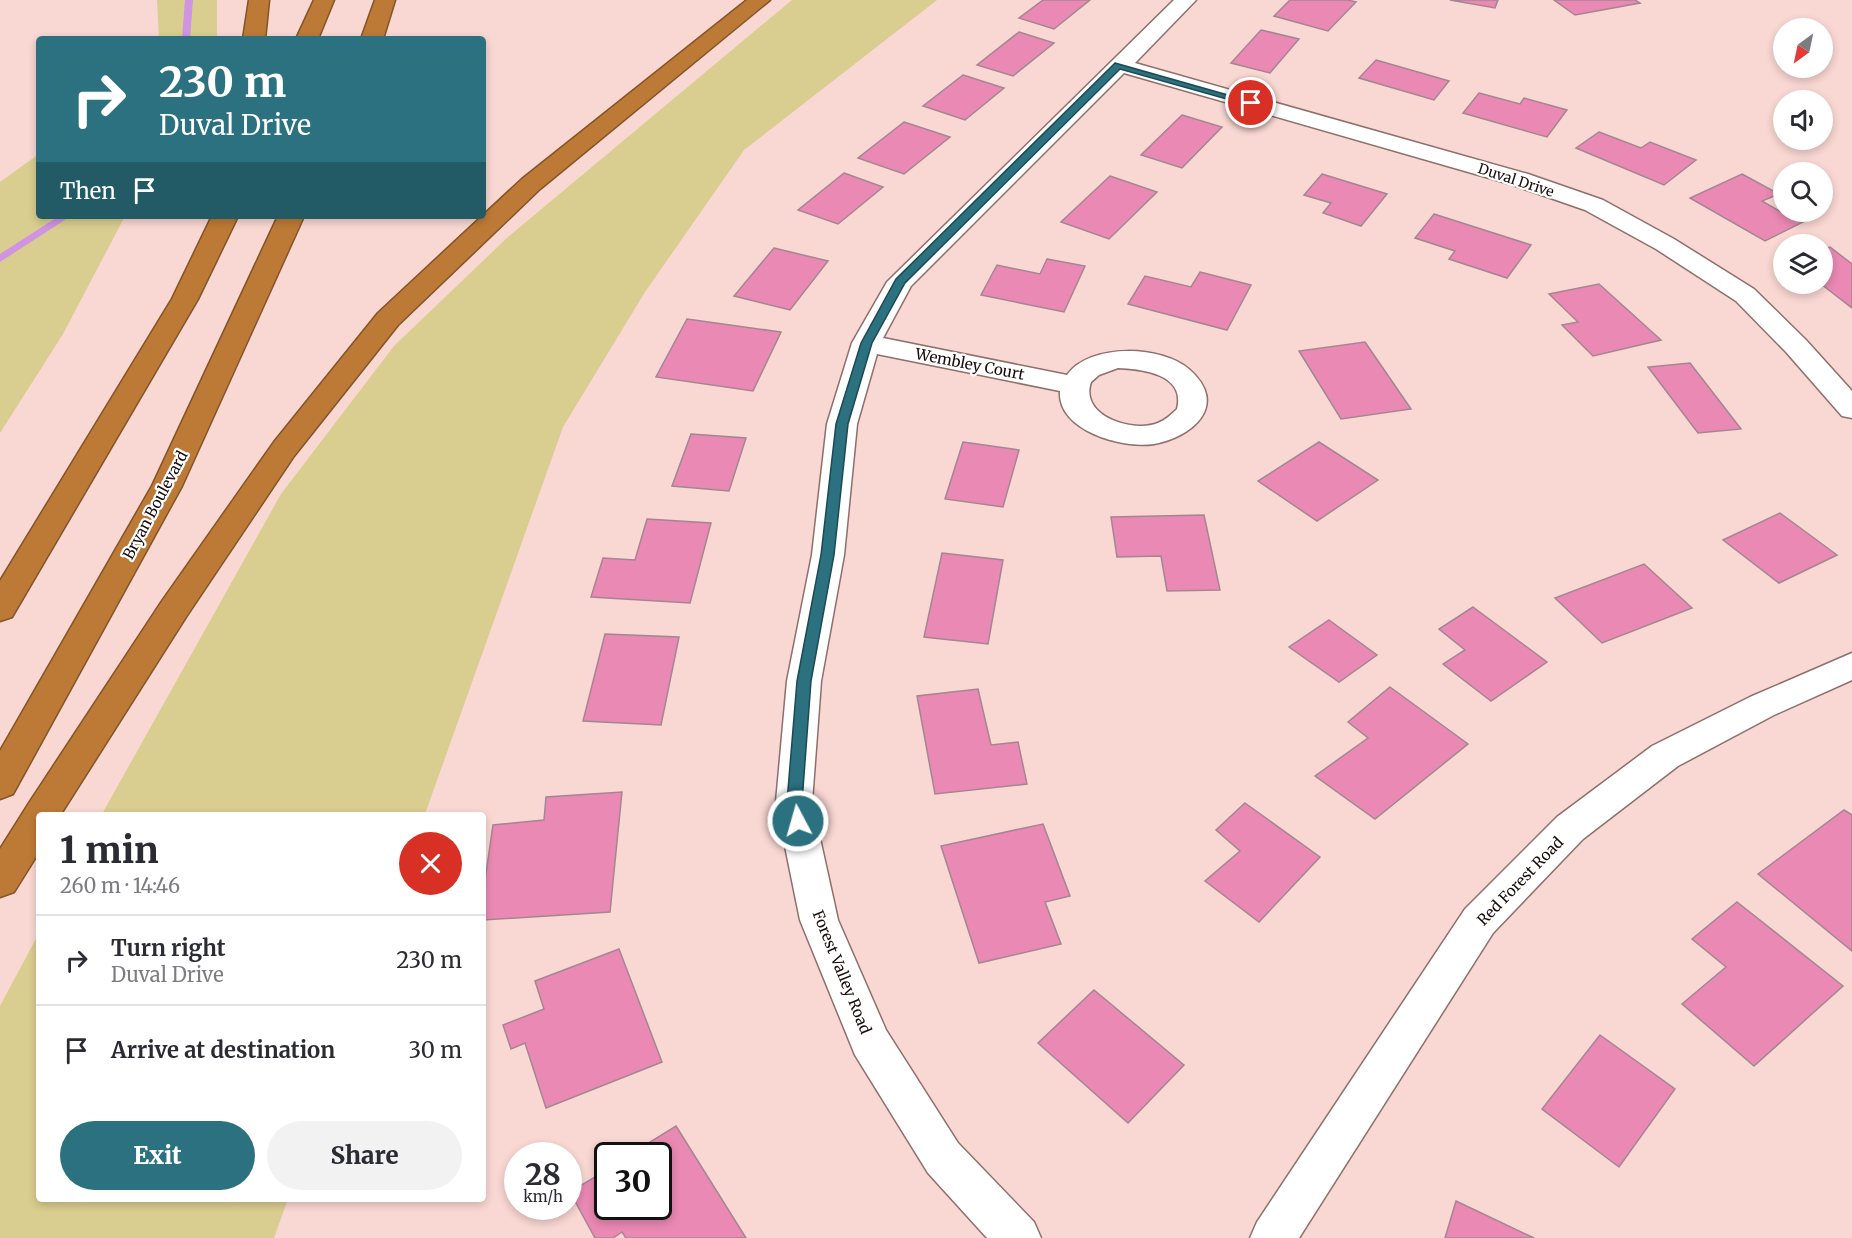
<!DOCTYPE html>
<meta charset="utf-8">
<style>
:root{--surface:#fff;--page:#f2f2f3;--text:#2b2b33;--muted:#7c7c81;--line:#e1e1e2;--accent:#2b717f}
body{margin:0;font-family:Merriweather,serif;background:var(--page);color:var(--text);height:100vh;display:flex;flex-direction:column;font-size:22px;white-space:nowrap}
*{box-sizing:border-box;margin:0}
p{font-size:20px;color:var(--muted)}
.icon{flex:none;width:33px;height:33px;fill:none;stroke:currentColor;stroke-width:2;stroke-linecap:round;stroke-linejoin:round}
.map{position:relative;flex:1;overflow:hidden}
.details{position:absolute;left:36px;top:812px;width:450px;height:390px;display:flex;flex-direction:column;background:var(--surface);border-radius:6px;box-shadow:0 3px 9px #0003}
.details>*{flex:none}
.hud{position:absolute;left:36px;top:36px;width:450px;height:183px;border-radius:6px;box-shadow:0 3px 9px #0003;background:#2b717f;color:#fff;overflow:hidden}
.needle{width:39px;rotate:213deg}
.buttons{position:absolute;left:1773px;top:18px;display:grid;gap:12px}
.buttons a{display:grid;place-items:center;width:60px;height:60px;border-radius:50%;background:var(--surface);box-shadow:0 3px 9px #0003;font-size:30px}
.speed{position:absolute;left:504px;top:1142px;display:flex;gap:12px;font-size:30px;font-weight:700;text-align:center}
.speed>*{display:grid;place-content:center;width:78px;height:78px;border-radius:50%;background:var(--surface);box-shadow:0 3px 9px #0003;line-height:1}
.speed small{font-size:15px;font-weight:400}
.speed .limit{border:3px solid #111;border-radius:9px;background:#fff;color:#111}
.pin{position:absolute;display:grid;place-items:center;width:51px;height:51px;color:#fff;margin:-26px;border:3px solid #fff;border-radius:50%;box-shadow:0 2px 6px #0007}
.me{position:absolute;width:66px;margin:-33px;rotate:354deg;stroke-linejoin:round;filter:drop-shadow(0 0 4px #0008)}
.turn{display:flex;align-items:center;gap:21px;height:126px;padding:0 24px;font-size:27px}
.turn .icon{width:78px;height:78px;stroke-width:2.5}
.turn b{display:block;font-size:42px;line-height:51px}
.then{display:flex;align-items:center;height:57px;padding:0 24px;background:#0003;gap:12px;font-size:22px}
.round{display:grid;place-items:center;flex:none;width:63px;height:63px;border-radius:32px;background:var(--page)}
.head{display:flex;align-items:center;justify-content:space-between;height:102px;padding:0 24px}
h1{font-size:36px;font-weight:800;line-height:45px}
.cta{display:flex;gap:12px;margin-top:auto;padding:12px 24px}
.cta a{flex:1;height:69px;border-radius:36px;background:var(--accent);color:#fff;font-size:24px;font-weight:800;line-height:69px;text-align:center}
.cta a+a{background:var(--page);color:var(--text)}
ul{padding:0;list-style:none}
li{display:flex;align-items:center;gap:18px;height:90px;padding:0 24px;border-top:2px solid var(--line)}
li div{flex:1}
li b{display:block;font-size:22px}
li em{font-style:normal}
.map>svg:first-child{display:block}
.green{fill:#d9cd8f}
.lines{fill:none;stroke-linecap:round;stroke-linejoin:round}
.stream{fill:#d094e3;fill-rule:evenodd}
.building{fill:#ea89b3;stroke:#a48692;stroke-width:1.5}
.street-casing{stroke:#8d6f6b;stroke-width:3}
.highway-casing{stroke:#835427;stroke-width:3}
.street{fill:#fff;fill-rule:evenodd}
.highway{fill:#bd7a36;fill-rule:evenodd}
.route{fill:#2b717f;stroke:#1c4953;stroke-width:1.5}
.labels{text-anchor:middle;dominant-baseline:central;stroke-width:4.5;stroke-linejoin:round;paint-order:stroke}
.far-street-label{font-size:14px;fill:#170c0b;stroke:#fff}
.street-label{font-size:15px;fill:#170c0b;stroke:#fff}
</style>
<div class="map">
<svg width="1852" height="1238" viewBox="0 0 1852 1238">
<rect width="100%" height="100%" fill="#f9d7d2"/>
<!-- green -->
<g class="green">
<path d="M157,0h60v39h-58z"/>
<path d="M792,0h145l-193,150 -99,142 -82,135 -138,387h-323l179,-320 113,-148 114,-109z"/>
<path d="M39,154v62h86l-62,118 -63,99v-251z"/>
<path d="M39,933v265l249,1 -14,39h-274v-232z"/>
</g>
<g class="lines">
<!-- stream -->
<g class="stream">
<path d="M185,0h8l-3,39h-8z"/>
<path d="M59,216h12l-71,46v-8z"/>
</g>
</g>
<!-- building -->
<g class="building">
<path d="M1043,0h47l-36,29 -35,-11z"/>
<path d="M1290,0h58l8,2 -28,29 -54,-15z"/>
<path d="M1450,0h48l-3,8z"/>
<path d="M1554,0h81l5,3 -65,12z"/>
<path d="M1261,30l38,9 -29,34 -39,-10z"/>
<path d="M1019,32l35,11 -41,33 -36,-11z"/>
<path d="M1376,60l73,21 -15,19 -75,-22z"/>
<path d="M963,75l41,13 -39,32 -42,-14z"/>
<path d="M1479,93l41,11 4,-6 43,12 -20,27 -84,-24z"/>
<path d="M1182,115l40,12 -40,41 -41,-13z"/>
<path d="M904,122l46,15 -46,37 -46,-16z"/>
<path d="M1599,132l42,16 9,-6 46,18 -32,25 -88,-37z"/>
<path d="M844,173l39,14 -45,37 -40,-14z"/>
<path d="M1322,174l65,20 -26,32 -38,-13 8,-10 -27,-8z"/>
<path d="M1742,174l37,20 -17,7 21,12 12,-1 14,7 -44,22 -75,-43z"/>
<path d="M1110,176l47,16 -48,47 -48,-17z"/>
<path d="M1434,214l97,31 -24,33 -58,-19 6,-8 -40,-13z"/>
<path d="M1830,247l22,17v44l-31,-24 1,-35z"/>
<path d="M774,248l54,13 -38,49 -56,-14z"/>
<path d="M1047,259l38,7 -21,46 -83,-17 16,-30 43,9z"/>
<path d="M1200,272l51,13 -24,45 -99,-26 17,-28 46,11z"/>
<path d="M1599,284l62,56 -68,16 -31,-31 16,-3 -29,-28z"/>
<path d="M687,319l94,13 -28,59 -97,-14z"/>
<path d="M1365,342l46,67 -70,10 -42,-68z"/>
<path d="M1690,363l51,66 -43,4 -50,-66z"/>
<path d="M691,434l55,4 -17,53 -57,-5z"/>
<path d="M963,442l56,8 -16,57 -58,-8z"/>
<path d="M1319,442l59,38 -61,41 -59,-40z"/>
<path d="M1780,513l57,42 -58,28 -56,-43z"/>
<path d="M1204,515l16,75 -53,1 -6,-35 -44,1 -6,-40z"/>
<path d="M647,519l64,4 -21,80 -99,-6 12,-39 32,2z"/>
<path d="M942,553l61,7 -15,84 -64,-7z"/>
<path d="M1644,564l48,44 -90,35 -47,-45z"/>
<path d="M1473,607l74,55 -56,39 -48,-37 22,-14 -26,-21z"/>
<path d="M1329,620l48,35 -38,27 -50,-35z"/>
<path d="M605,634l74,3 -18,88 -78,-4z"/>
<path d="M1390,687l78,57 -93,75 -60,-43 53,-38 -20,-16z"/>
<path d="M978,689l13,56 27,-3 9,42 -92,10 -18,-98z"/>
<path d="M622,792l-12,120 -127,8v-26l10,-69 51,-5 2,-23z"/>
<path d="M1245,803l75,54 -61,65 -54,-41 35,-30 -24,-21z"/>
<path d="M1844,810l8,5v136l-94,-77z"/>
<path d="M1043,824l27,72 -25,6 16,42 -82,19 -38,-117z"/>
<path d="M1737,902l106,84 -89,80 -72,-62 44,-37 -34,-28z"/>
<path d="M619,949l43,113 -116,46 -21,-65 -14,6 -8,-24 41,-16 -9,-28z"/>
<path d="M1094,990l90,75 -56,58 -90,-80z"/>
<path d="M1600,1035l75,54 -56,78 -77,-58z"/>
<path d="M676,1126l70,112h-120l-4,-6 -9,6h-18l-25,-46 38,-23v37h50v-51h-29z"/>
<path d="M1456,1201l78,37h-89z"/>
</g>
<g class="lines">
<!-- street casing -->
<g class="street-casing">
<g id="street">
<path d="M1174,0h22l-61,63 393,111 75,26 71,39 80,50 52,51 46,51v27l-10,-2 -56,-64 -50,-51 -80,-52 -71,-39 -75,-26 -386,-111 -213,213 -28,52 184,37c23,-32 95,-30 123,-5 39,35 3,67 -36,74 -31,5 -97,-13 -94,-53l-183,-37 -20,70 -13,131 -23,126 -9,121 26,118 48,110 72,113 76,79 7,16h-54l-59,-65 -73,-118 -55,-135 -24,-118 11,-121 25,-126 15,-131 25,-81 35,-61zM1118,368c24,1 68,6 59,41 -6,6 -12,11 -19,14 -24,10 -79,-6 -67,-41l8,-7z"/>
<path d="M1852,653v27l-78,35 -96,51 -95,73 -90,94 -194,305h-49l7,-16 208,-313 92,-92 95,-71 98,-49z"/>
</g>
</g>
<!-- highway casing -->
<g class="highway-casing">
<g id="highway">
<path d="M249,0h20l-4,39h-22z"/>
<path d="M314,0h20l-16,39h-22z"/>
<path d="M375,0h20l-12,39h-22z"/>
<path d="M747,0h23l-230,189 -142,136 -104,131 -108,161 -125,197h-22v38l-25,40 -14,5v-48l29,-46 133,-202 112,-159 104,-129 144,-134z"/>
<path d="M212,216h26l-40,83 -186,318 -12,4v-40l172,-282z"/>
<path d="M278,216h26l-122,270 -169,308 -13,5v-48l152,-265z"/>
</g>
</g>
<!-- street -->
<use href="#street" class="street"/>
<!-- highway -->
<use href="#highway" class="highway"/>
</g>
<!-- route -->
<path class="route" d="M1115,63l141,40 -8,2 -128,-36 -215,214 -33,60 -24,81 -14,131 -23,126 -9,121 4,19 -2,5 -6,2 -5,-2 -6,-24 10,-121 24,-126 15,-131 25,-81 35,-64z"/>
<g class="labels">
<!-- far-street labels -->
<g class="far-street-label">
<text transform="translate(1516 180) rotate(18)">Duval Drive</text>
</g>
<!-- street labels -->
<g class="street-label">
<text transform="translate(970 364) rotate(11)">Wembley Court</text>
<text transform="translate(155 505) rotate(-62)">Bryan Boulevard</text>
<text transform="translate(1520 881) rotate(-46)">Red Forest Road</text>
<text transform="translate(842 972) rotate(68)">Forest Valley Road</text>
</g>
</g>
</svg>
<div class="buttons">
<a><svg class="needle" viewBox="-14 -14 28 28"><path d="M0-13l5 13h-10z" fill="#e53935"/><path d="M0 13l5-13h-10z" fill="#7c7c81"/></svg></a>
<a><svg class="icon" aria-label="sound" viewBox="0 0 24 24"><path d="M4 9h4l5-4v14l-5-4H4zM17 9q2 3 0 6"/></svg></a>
<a><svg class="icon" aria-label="search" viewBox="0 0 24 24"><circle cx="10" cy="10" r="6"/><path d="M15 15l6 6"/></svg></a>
<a><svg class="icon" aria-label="layers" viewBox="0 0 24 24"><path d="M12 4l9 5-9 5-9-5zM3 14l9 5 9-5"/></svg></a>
</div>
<div class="speed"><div>28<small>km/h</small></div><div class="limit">30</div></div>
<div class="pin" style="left:1251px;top:103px;background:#d93025"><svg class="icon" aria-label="arrive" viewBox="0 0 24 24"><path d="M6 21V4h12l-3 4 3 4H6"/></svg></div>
<svg class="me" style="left:798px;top:821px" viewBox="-20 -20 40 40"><circle r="17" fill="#2b717f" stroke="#fff" stroke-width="3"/><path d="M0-11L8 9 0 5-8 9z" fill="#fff"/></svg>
<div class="hud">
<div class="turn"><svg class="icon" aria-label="right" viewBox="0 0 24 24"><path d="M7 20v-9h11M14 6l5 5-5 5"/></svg><div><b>230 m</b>Duval Drive</div></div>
<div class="then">Then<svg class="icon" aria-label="arrive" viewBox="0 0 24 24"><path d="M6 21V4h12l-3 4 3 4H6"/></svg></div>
</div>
<section class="details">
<div class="head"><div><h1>1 min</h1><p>260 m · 14:46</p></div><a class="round" style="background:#d93025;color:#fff"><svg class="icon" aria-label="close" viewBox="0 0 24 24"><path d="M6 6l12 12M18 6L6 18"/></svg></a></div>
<ul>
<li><svg class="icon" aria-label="right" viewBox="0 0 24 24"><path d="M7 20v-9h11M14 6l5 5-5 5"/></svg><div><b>Turn right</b><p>Duval Drive</p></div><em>230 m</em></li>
<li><svg class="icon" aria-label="arrive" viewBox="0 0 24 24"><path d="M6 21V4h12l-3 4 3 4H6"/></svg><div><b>Arrive at destination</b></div><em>30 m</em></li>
</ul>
<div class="cta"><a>Exit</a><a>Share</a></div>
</section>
</div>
